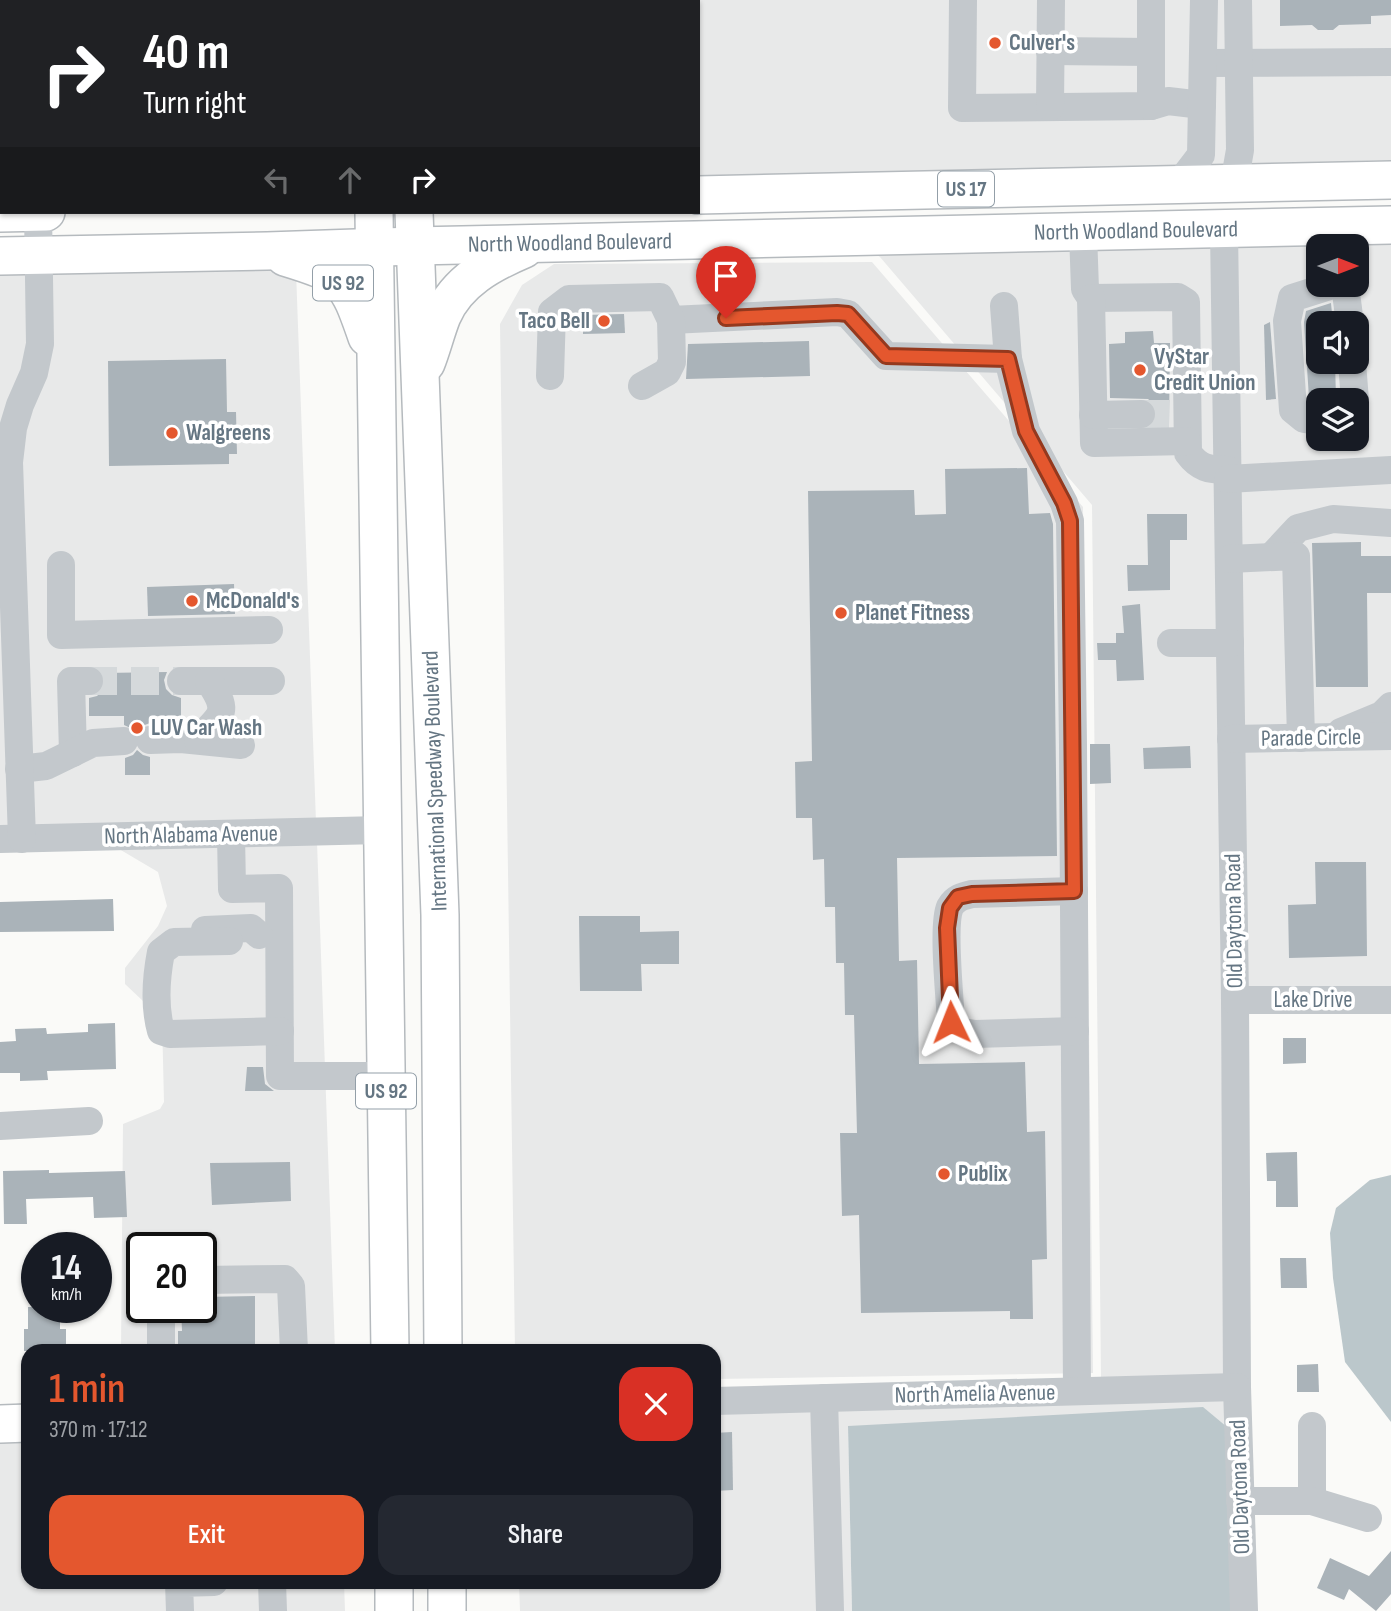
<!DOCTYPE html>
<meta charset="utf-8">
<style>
:root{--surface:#171b24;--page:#242831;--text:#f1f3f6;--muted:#9ea1a6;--accent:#e4572e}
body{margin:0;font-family:"Sofia Sans Condensed",sans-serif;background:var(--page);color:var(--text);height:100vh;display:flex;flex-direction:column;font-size:26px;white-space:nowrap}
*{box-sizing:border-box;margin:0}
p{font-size:23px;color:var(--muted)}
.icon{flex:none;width:38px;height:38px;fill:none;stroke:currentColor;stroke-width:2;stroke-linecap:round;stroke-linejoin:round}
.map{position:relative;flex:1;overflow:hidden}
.sheet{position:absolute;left:21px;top:1344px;width:700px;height:245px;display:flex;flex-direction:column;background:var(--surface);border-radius:21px;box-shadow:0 2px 5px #0004}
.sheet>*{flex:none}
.hud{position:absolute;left:0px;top:0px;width:700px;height:214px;box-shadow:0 2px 5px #0004;background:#202124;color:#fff;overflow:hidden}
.needle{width:46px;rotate:90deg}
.controls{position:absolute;left:1306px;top:234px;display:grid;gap:14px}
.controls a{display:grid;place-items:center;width:63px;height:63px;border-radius:14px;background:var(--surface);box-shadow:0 2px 5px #0004;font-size:35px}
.speed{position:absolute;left:21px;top:1232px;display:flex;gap:14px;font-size:35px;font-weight:700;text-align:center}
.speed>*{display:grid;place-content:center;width:91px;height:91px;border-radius:50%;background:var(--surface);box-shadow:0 2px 5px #0004;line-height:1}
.speed small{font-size:18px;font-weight:400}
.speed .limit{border:4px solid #111;border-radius:10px;background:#fff;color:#111}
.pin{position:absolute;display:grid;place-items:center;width:60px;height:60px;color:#fff;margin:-72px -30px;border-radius:50% 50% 50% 0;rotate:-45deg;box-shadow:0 0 7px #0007}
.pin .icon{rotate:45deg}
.me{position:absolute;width:77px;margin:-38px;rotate:358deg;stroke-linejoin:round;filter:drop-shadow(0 0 5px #0008)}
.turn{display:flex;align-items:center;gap:24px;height:147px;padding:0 28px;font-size:32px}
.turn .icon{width:91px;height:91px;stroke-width:2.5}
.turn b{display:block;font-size:49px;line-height:60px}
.lanes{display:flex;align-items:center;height:66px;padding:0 28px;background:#0003;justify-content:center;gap:35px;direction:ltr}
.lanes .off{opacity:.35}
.round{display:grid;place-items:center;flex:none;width:74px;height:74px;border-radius:21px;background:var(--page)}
.summary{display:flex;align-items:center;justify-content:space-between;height:119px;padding:0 28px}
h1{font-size:42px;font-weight:600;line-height:52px;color:var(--accent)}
.cta{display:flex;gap:14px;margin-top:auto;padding:14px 28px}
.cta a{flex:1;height:80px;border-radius:21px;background:var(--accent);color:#fff;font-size:28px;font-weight:600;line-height:80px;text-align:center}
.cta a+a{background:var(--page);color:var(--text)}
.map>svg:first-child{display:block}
.built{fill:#e8e9e9;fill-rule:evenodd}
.water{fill:#bbc7cb}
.building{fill:#aab3b9}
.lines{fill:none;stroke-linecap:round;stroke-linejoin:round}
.minor-tunnel{stroke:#d5d9db;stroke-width:28;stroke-dasharray:28 14;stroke-linecap:butt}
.major-casing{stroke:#b5babe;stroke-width:40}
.minor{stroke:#c3c8cc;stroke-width:28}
.major{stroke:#fff;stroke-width:37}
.route-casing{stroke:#94391e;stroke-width:18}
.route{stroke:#e4572e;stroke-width:12}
.poi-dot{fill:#e4572e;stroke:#fff;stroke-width:2.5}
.labels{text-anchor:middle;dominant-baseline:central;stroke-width:7;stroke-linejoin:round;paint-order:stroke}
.shield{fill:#fff;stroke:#939fa8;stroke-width:2}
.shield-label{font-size:21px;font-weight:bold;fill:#657683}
.poi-label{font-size:23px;font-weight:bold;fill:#657683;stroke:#fff;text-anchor:start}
.street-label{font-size:23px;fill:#657683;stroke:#fff}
</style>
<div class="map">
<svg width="1391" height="1611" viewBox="0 0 1391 1611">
<rect width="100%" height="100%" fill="#fafaf8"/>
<!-- built -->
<g class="built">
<path d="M0,0h335v2h-333l-2,196z"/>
<path d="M444,0h947v160l-693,17v-175z"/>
<path d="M1236,243h155v449l-15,14 -50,21 -84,2zM1318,247h38v38h-38zM1318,324h38v38h-38zM1318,401h38v38h-38z"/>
<path d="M1213,244l12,1134h-124l-9,-873 -212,-248 -5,-3z"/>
<path d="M872,262l211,245 10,866 -379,6v-28h-199l-15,-1027 22,-39 32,-21z"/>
<path d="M288,268l8,3 20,551 -316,7v-556z"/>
<path d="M1391,746v244h-145l-3,-241z"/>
<path d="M317,842l18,509h-214l2,-227 37,-15 4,-7 -2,-83 -37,-35v-16l33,-42 9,-20 -9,-34 -44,-26zM142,1248h59v59h-59z"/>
<path d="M1226,1398l1,29 -379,-1 4,185h-332l-1,-29h195v-171z"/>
<path d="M28,1433v149h316l1,29h-345v-177z"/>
</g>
<!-- water -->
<g class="water">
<path d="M1391,1175v247l-46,-60 -12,-84 -3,-45 6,-25 34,-28z"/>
<path d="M1203,1407l24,20 6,184h-381l-4,-185z"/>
</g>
<!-- building -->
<g class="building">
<path d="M1280,0h111v15l-20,1v8l-32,1 -6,5h-15l-6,-5 -32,1z"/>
<path d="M1331,303l2,21h-15v38h17l1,36h-27l-5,-76 2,-11z"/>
<path d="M624,314l1,19 -42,1v-19z"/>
<path d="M1270,322l6,77 -10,1 -2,-75z"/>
<path d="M1153,331l1,12h16l-1,82h-16l5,-12 -3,-8 -7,-6 -38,-1 -1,-54 16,-1v-11z"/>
<path d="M809,341l1,35 -124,3 2,-35z"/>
<path d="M226,359l1,53h9l1,42h-8v10l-120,2 -1,-105z"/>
<path d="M1027,468l2,46 21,-1 3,11 4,332 -160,2 2,103 18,-1 2,104 106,-2 2,70 18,-1 2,128 -15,1 1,59h-23v-8l-149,2 -2,-98 -17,1 -2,-83h17l-3,-118h-9l-1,-52h-8l-1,-56h-10l-1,-48 -11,1 -1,-42h-16l-1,-56 17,-1 -4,-270 106,-1 1,25 31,-1 -1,-45z"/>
<path d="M1147,514h40v26h-17v50l-42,1 -1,-26h21z"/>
<path d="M1361,542v14h30v37h-24l1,94h-52l-4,-144z"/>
<path d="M234,584l1,30 -87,2 -1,-29z"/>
<path d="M1140,604l4,76 -27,1 -1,-21h-18l-1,-17h19v-10h8l-2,-27z"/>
<path d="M167,672l-3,8 2,9 6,6 9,3v18h-31v7l-8,3 -5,5 -13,-6v-9h-35v-18l8,-2 6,-6 3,-8 -3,-9z"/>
<path d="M1090,744h20l1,39 -21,1z"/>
<path d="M1190,746l1,22 -47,1 -1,-21z"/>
<path d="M137,750l6,5 7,2v18h-25v-17l8,-3z"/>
<path d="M1315,862h51l1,94 -78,2 -1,-53 28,-1z"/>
<path d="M113,899l1,32 -114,1v-30z"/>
<path d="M579,916h61v16l39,-1v33h-38l1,27h-62z"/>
<path d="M115,1023l1,46 -69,2 1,9 -28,1v-8h-20v-31l16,-1 -1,-12 31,-1 1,6 41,-2v-8z"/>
<path d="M1283,1038h23v25l-23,1z"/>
<path d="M247,1067h16l2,17 9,7h-29z"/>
<path d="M1297,1152l1,55h-22v-26h-9l-1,-28z"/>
<path d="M290,1162l1,39 -79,4 -2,-42z"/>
<path d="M49,1170v3l76,-2 2,46 -33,1 -1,-21 -67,2 1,25h-23l-1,-53z"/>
<path d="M1280,1258h26l1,30h-26z"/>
<path d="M255,1296v55h-77v-20h4l-1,-24h20v-10z"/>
<path d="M28,1307h32v22h6v22h-42v-22h4z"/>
<path d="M1318,1364l1,28h-22v-27z"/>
<path d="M732,1432l1,58 -19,1v-58z"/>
<path d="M1391,1551v43l-15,17 -27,-22 -5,11 -27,-12 13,-30 39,18z"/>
</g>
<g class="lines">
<!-- minor-tunnel -->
<g class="minor-tunnel">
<path d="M1141,414h28"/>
<path d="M89,681h92"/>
</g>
<!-- major casing -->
<g class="major-casing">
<g id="major">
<path d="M368,0v2"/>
<path d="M408,0v2"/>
<path d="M698,195l693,-15"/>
<path d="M374,212l16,1139"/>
<path d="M414,212l26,703 3,436"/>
<path d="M0,213l46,-1"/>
<path d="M0,256l267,-5 147,-5 977,-21"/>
<path d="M285,257c59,18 62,22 82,80"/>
<path d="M426,363c6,-15 10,-32 16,-47 15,-35 49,-53 82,-67"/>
<path d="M0,1424l28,-1"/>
<path d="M394,1582v29"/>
<path d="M447,1582v29"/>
</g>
</g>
<!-- minor -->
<g class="minor">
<path d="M963,0l-1,108 189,-2 17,-5 34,4"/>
<path d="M1050,51l101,1"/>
<path d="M1203,63l188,-1"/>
<path d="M1151,106v-106"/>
<path d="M1050,107l1,-107"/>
<path d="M1234,184l6,-34 -2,-150"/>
<path d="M1178,185l23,-30 3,-155"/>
<path d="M1224,230l11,770 2,387 7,224"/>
<path d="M1083,233l2,56 6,9 87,-1 8,5 2,151c11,15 21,17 39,17"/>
<path d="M1345,285l5,39"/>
<path d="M1091,298l3,145 93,-2"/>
<path d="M1004,306l4,53"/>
<path d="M671,320l166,-8 11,2 38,42 122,3 18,72 38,72 6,18 3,224 4,646"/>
<path d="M1352,362l3,39"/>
<path d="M550,376l2,-64 17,-13 91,-2 11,23 1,42 -5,10 -25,14"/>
<path d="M1093,415l48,-1"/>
<path d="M1318,421l-14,-2 -11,-9 -6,-89 5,-23 41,-13"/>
<path d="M1228,479l163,-9"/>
<path d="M1271,557l27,-29 35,-9 58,4"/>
<path d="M1229,559l67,-3 5,182"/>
<path d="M61,565v70l208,-5"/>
<path d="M1171,643h59"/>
<path d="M181,681h90"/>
<path d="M1341,732l41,-17 9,-9"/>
<path d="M1231,739l160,-3"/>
<path d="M150,740l31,-1 60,6"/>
<path d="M198,740c23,-26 33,-26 11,-59"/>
<path d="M73,753l-2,-72h18"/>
<path d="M19,769l27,-3 47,-23 31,-2"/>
<path d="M231,834l1,55 47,-1 1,188h105"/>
<path d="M0,839l381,-9"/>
<path d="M22,839l-13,-377 4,-34 7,-23 14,-32 6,-29 -2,-132"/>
<path d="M1074,891l-102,3c-9,2 -17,4 -22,13 -8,18 0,92 1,115l12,10 12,2 100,-3"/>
<path d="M205,930l46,-2 8,7"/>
<path d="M229,941l-55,1 -13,10c-5,26 -7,54 0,79l9,3 110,-3"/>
<path d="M1235,1000h156"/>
<path d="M0,1126l89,-5"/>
<path d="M201,1280l84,-1 6,7 3,65"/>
<path d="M161,1307v44"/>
<path d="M824,1398l6,213"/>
<path d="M714,1401l523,-14"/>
<path d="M1312,1426v75"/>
<path d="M1240,1501h72l56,17"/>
<path d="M272,1582l1,29"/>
<path d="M180,1611l-1,-28 35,-1"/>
</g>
<!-- major -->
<use href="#major" class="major"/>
</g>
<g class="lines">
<!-- route casing -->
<g class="route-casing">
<path id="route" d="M726,318l111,-5 11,1 38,42 122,3 18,72 38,72 6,18 4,370 -102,3 -14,3 -8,11 -3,20 4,94"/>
</g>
<!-- route -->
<use href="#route" class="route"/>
</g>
<!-- markers -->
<g class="poi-dot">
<circle cx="995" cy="43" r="7"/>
<circle cx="604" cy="321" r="7"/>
<circle cx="1140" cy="370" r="7"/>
<circle cx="172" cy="433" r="7"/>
<circle cx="192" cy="601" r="7"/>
<circle cx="841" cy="613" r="7"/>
<circle cx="137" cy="728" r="7"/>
<circle cx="944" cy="1174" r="7"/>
</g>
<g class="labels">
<!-- shield labels -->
<g class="shield">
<rect x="938" y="171.5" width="56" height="35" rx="5"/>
<rect x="313" y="265.5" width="60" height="35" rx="5"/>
<rect x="356" y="1073.5" width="60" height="35" rx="5"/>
</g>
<g class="shield-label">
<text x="966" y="189">US 17</text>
<text x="343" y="283">US 92</text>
<text x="386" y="1091">US 92</text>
</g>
<!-- poi labels -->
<g class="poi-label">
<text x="1009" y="43">Culver's</text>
<text x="590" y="321" text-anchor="end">Taco Bell</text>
<text x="1154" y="357">VyStar<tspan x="1154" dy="26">Credit Union</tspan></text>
<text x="186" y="433">Walgreens</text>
<text x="206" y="601">McDonald's</text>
<text x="855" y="613">Planet Fitness</text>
<text x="151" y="728">LUV Car Wash</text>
<text x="958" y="1174">Publix</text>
</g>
<!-- street labels -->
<g class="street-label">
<text transform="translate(1136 231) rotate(-1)">North Woodland Boulevard</text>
<text transform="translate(570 243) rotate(-1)">North Woodland Boulevard</text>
<text transform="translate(1311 738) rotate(-1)">Parade Circle</text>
<text transform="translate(435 781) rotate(-92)">International Speedway Boulevard</text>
<text transform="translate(191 835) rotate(-1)">North Alabama Avenue</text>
<text transform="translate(1234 921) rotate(-91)">Old Daytona Road</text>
<text x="1313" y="1000">Lake Drive</text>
<text transform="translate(975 1394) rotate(-1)">North Amelia Avenue</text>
<text transform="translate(1240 1487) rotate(-92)">Old Daytona Road</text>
</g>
</g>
</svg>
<div class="controls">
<a><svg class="needle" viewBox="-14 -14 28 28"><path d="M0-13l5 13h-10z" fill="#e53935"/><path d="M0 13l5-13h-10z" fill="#9ea1a6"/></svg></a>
<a><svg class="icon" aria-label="sound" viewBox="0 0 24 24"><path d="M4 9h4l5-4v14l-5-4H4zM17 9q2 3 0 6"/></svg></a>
<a><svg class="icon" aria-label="layers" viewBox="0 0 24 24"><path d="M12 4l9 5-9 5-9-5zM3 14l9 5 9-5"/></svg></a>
</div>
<div class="speed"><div>14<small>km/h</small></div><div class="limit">20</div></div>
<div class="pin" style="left:726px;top:318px;background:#d93025"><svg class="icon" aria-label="arrive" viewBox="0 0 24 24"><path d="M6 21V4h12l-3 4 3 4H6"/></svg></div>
<svg class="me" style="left:951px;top:1022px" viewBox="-20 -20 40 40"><path d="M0-17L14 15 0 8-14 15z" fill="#e4572e" stroke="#fff" stroke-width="4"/></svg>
<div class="hud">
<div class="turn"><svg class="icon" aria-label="right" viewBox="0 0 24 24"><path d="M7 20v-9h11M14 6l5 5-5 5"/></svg><div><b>40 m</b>Turn right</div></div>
<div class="lanes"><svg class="icon off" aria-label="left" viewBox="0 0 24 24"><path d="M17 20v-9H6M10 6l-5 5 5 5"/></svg><svg class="icon off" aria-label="ahead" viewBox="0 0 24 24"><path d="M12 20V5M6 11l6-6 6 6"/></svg><svg class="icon" aria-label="right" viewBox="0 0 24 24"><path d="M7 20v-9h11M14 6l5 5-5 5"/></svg></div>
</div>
<section class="sheet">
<div class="summary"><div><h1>1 min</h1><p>370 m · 17:12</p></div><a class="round" style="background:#d93025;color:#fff"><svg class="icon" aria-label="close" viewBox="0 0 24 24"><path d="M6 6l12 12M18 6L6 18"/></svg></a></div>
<div class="cta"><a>Exit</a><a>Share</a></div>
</section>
</div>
